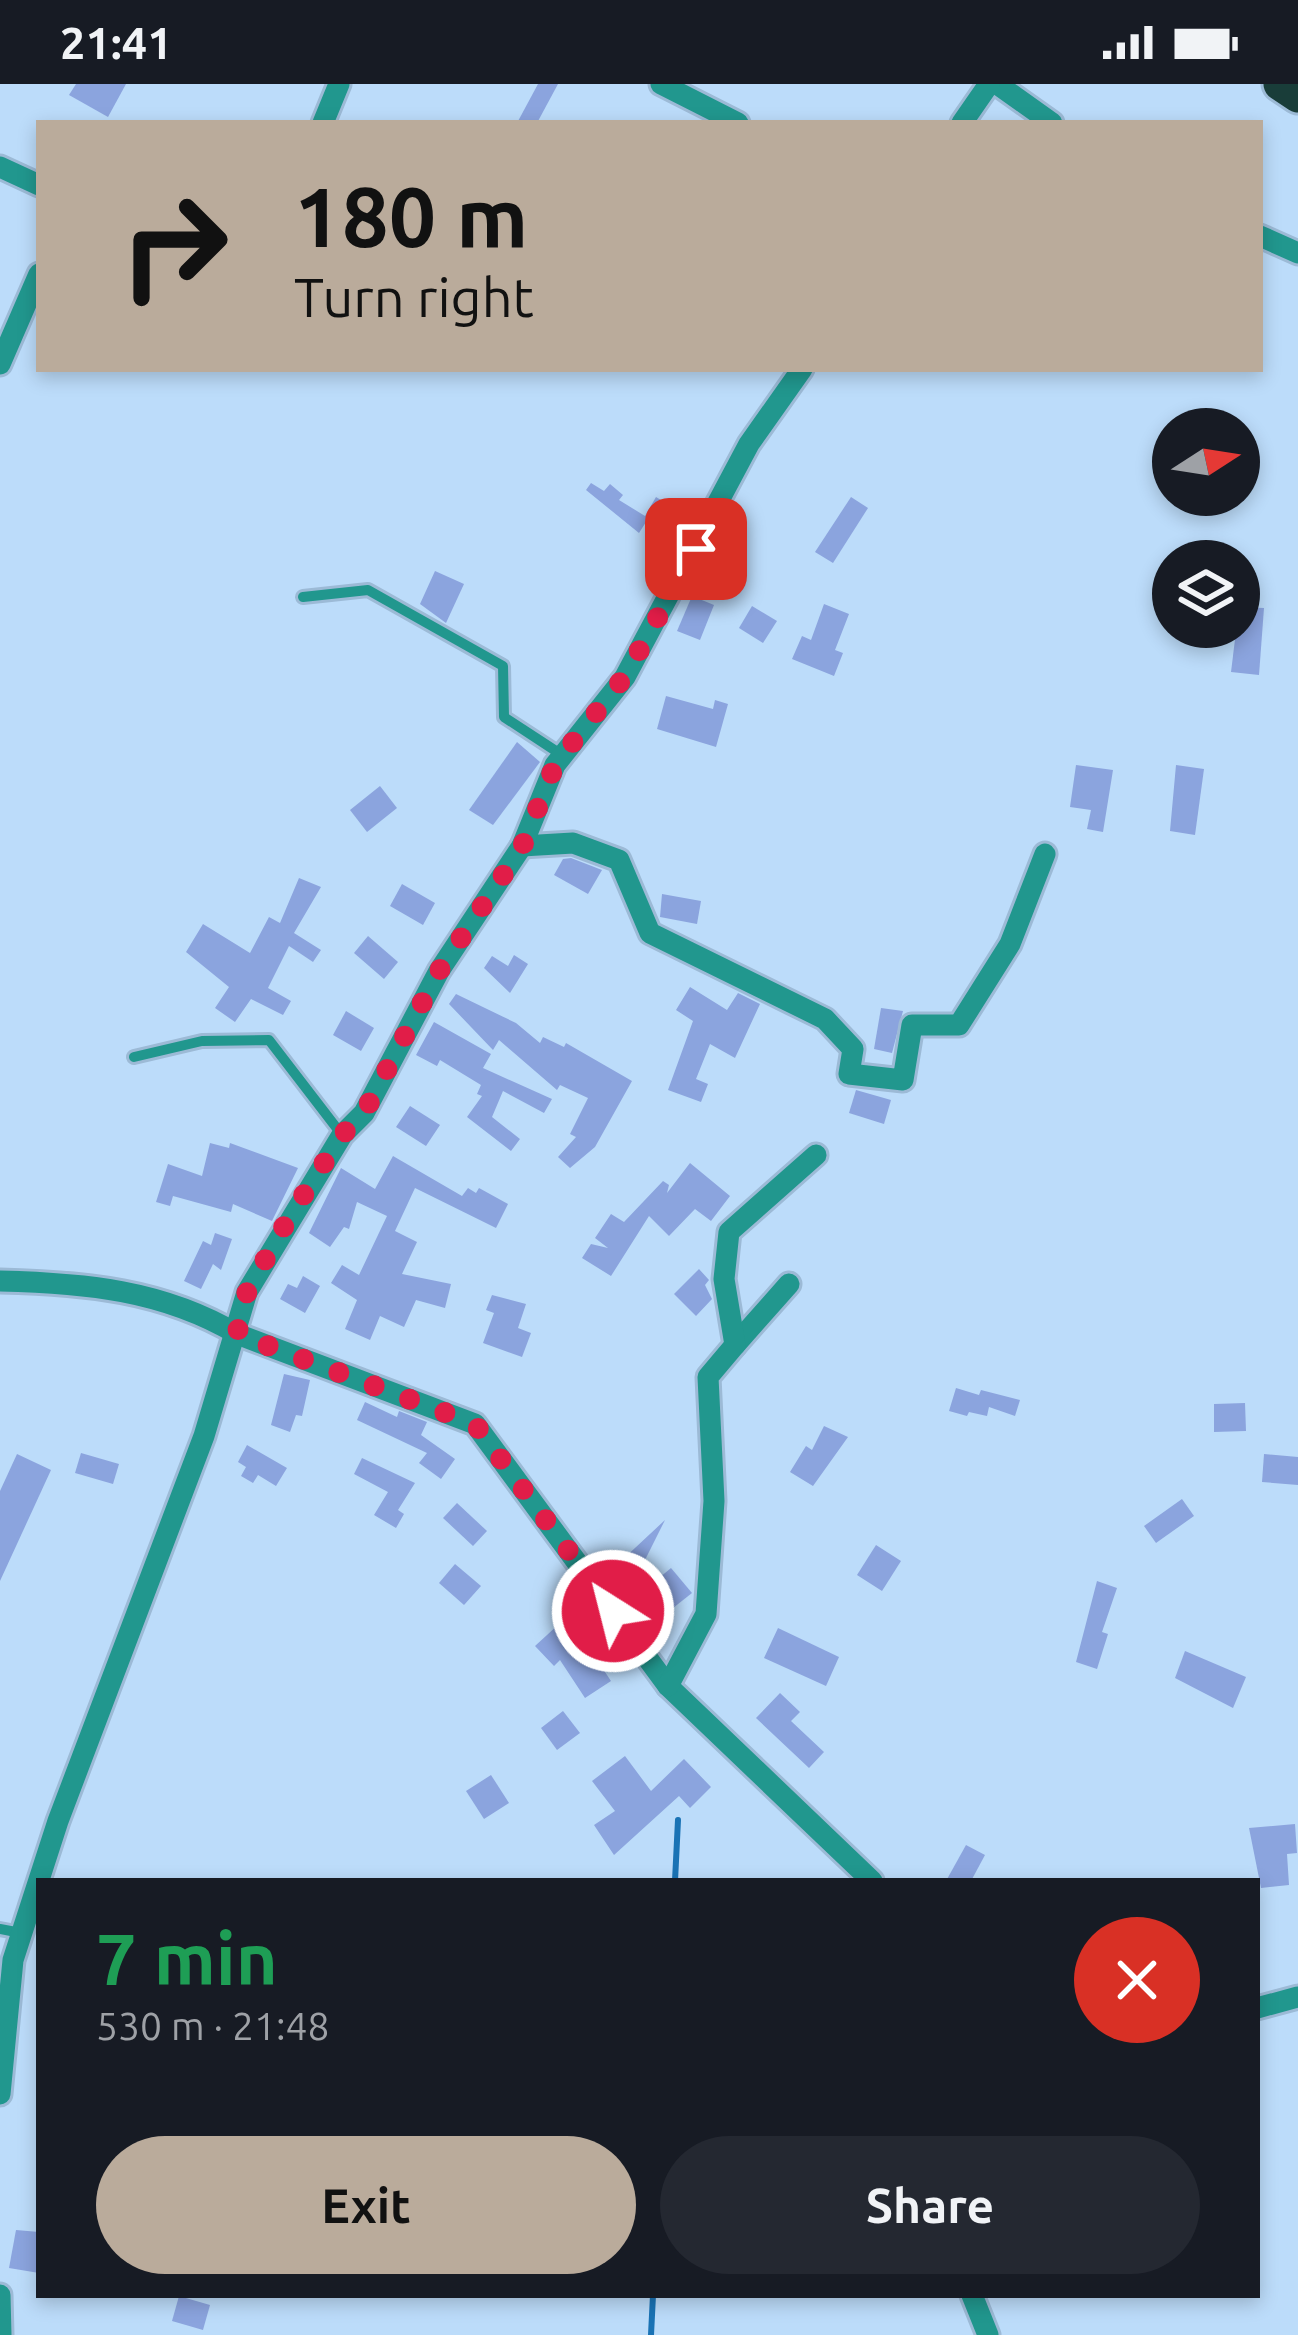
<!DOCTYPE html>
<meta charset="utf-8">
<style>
:root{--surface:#171b24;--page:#242831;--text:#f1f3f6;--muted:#9ea1a6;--accent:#baab9b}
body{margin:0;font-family:Ubuntu,sans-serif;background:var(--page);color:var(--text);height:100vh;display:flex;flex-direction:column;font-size:45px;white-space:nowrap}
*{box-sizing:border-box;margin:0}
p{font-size:39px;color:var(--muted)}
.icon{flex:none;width:66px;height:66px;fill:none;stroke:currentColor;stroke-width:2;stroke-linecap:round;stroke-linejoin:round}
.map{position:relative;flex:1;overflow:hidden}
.details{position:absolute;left:36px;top:1794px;width:1224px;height:420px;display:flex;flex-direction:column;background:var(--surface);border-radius:0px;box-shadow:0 6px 18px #0003}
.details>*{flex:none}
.hud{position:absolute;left:36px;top:36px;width:1227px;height:252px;border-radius:0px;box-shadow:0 6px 18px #0003;background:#baab9b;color:#111;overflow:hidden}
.needle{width:78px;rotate:78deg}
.controls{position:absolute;left:1152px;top:324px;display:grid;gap:24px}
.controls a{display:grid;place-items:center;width:108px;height:108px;border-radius:50%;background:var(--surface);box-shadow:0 6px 18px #0003;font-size:60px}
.pin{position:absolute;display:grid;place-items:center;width:102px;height:102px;color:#fff;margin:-51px;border-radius:24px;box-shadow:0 6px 18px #0006}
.me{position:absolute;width:132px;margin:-66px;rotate:324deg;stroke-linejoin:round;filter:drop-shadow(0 0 9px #0008)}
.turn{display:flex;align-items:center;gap:42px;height:252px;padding:0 60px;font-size:54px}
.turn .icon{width:156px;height:156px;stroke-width:2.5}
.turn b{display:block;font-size:84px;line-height:102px}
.round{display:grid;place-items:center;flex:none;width:126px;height:126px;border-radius:63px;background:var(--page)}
.headline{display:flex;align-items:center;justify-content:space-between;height:204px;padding:0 60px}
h1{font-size:72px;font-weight:700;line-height:90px;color:#1e9e55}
.primary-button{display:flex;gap:24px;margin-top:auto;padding:24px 60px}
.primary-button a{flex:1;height:138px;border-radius:72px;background:var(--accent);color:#111;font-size:48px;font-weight:700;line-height:138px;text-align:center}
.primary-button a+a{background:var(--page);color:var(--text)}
.status{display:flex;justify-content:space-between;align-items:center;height:84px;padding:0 60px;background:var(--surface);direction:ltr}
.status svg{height:33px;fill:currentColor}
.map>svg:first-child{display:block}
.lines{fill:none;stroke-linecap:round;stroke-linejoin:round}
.stream{stroke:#1a73b5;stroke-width:6}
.building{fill:#8ba4de}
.service-casing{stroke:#9cbad6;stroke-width:16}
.minor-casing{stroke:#9cbad6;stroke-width:27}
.trunk-casing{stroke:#9cbad6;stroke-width:39}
.service{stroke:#21978e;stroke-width:10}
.minor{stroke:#21978e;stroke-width:21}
.trunk{stroke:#193d39;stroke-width:33}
.route{stroke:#e11d48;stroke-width:21;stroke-dasharray:0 37.8}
</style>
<div class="status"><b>21:41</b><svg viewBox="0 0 49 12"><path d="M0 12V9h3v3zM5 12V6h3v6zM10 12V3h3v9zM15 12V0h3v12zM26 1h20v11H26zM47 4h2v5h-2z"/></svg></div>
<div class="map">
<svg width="1298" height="2251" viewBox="0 0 1298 2251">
<rect width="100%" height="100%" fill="#bcdcfa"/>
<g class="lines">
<!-- stream -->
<g class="stream">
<path d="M675,1797l3,-61"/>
<path d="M651,2251l2,-40"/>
</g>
</g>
<!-- building -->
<g class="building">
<path d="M76,0h50l-18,33 -39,-22z"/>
<path d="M538,0h20l-21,39h-20z"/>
<path d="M591,399l13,8 6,-7 13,11 -4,5 26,16 11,-19 28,17 -13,23 -25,-15 -7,11 -53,-43z"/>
<path d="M851,413l17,11 -35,55 -18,-11z"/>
<path d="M435,487l29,13 -18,39 -26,-19z"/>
<path d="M692,512l22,9 -14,35 -23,-9z"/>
<path d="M824,520l25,10 -14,36 8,3 -9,23 -42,-17 10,-23 9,4z"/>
<path d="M752,522l25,15 -14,22 -24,-15z"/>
<path d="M1239,523l25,1 -5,67 -28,-3z"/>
<path d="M666,612l47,13 2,-9 13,4 -12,43 -59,-18z"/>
<path d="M517,658l23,20 -47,63 -24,-15z"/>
<path d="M1076,681l37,5 -10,62 -16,-3 4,-19 -21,-3z"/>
<path d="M1176,681l28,4 -9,66 -25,-4z"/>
<path d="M380,702l17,22 -30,24 -17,-22z"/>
<path d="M571,774l31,12 -14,24 -34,-19 9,-16z"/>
<path d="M299,794l22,9 -27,46 27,17 -8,12 -24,-16 -21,42 23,13 -8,14 -32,-16 -16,23 -20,-14 14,-21 -43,-35 17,-28 47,29 19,-36 11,6z"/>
<path d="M402,800l33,19 -12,22 -33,-19z"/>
<path d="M662,810l39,7 -4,23 -37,-7z"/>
<path d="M368,852l30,26 -14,17 -30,-26z"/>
<path d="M514,871l14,9 -18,29 -26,-25 8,-12 16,10z"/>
<path d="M690,903l37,23 11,-17 22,11 -25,54 -25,-14 -14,35 12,5 -7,18 -33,-12 25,-69 -17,-11z"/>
<path d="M456,910l60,29 24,20 3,-6 21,10 2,-4 66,38 -37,66 -25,21 -12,-11 18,-20 -6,-3 18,-36 -28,-13 -3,5 -58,-50 -6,10 -44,-46z"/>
<path d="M881,924l22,3 -11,42 -18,-4z"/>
<path d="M346,927l28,17 -13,23 -28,-16z"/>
<path d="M434,938l57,32 -8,14 69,31 -8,14 -41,-22 -11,26 28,22 -9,12 -44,-34 15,-21 -5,-2 4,-9 -41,-25 -3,6 -21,-11z"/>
<path d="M856,1006l35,10 -7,24 -35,-11z"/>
<path d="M410,1022l30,19 -14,21 -30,-19z"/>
<path d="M210,1059l19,5 1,-5 68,25 -26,53 -39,-17 -2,8 -58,-16 -3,10 -14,-4 12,-38 34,12z"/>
<path d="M393,1072l69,40 6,-8 8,5 3,-5 29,16 -12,24 -81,-40 -20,43 22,11 -15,32 49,10 -6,24 -29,-8 -12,27 -24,-11 -10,24 -25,-11 12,-29 -26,-17 11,-18 17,10 28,-59 -30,-14 -8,27 -5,-2 -14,20 -21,-14 32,-65 34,21z"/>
<path d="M690,1079l40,33 -19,25 -16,-12 -26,27 -20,-20 -38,60 -29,-18 9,-14 17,4 -13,-10 16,-24 13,8 39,-41 6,4 -2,8z"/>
<path d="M215,1149l17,6 -11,31 -8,-6 -12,25 -17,-8 19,-40 8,4z"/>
<path d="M699,1185l10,11 -4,5 7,14 -16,17 -22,-22z"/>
<path d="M303,1192l17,10 -15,27 -25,-14 8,-15 9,4z"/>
<path d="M492,1211l34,9 -8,24 13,5 -9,24 -39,-14 11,-30 -8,-3z"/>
<path d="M284,1290l26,6 -8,36 -6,-1 -6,17 -19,-7z"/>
<path d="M956,1304l23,7 2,-5 39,10 -5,16 -26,-9 -2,9 -18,-4 -2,4 -18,-5z"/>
<path d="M365,1318l32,15 2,-6 28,11 -6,13 34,24 -14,20 -22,-16 8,-10 -70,-33z"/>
<path d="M1245,1319l1,28 -32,1v-28z"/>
<path d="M824,1342l24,11 -35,49 -23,-14 16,-26 6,4z"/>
<path d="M247,1361l40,23 -11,18 -18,-11 -5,8 -12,-7 5,-9 -8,-5z"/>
<path d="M81,1369l38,11 -6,20 -38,-11z"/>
<path d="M17,1370l34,16 -51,111v-90z"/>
<path d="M1264,1370l34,3v28l-36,-3z"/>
<path d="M362,1374l53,25 -17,27 6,4 -8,14 -22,-13 14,-23 -34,-18z"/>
<path d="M1182,1415l12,17 -38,27 -12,-17z"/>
<path d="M457,1419l30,28 -14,15 -30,-28z"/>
<path d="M665,1436l-24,48 -3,-4 -9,8 -9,-10z"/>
<path d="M876,1461l25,16 -19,30 -25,-16z"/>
<path d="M455,1480l26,22 -17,19 -25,-22z"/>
<path d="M671,1484l21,25 -19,15 -20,-25z"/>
<path d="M1097,1497l20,7 -15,44 6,2 -11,35 -21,-7z"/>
<path d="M559,1540l30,33 4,-3 18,27 -26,17 -25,-38 -6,6 -19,-20z"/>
<path d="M778,1544l61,29 -13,29 -62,-28z"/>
<path d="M1185,1567l61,26 -13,31 -58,-30z"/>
<path d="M780,1609l20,19 -9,9 33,31 -15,16 -53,-50z"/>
<path d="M563,1627l17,22 -23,17 -16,-22z"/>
<path d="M625,1672l26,35 33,-32 27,28 -21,21 -11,-12 -65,59 -20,-30 21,-14 -23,-30z"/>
<path d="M491,1691l18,28 -25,16 -18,-28z"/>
<path d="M1295,1740l2,29 -10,1 2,31 -28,3 -12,-60z"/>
<path d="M966,1761l19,10 -14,26h-25z"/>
<path d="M16,2146l23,2v41l-30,-5z"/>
<path d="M179,2212l31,9 -7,25 -31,-9z"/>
</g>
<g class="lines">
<!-- service casing -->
<g class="service-casing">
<g id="service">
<path d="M303,513l65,-7 135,76 1,51 58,38"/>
<path d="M134,973l68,-16 67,-1 73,95"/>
<path d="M0,1845l21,4"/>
</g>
</g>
<!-- minor casing -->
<g class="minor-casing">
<g id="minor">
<path d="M661,0l77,39"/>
<path d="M997,0l55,39"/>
<path d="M323,39l16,-39"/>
<path d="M962,39l27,-39"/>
<path d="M0,83l39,18"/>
<path d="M1260,152l38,17"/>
<path d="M0,280l39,-90"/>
<path d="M522,762l51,-3 46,17 31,73 175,86 28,30 -4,25 54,6 9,-55h47l51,-81 35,-90"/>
<path d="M0,1197c84,2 163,9 237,53l238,90 193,262 204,195"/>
<path d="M735,1261l54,-61"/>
<path d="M668,1602l38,-72 8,-113 -6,-124 27,-32 -11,-66 5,-47 87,-77"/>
<path d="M1257,1924l41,-11"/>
<path d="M0,2010l13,-134 45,-139 146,-385 43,-144 95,-157 22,-22 75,-142 83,-125 33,-81 70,-88 124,-233 53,-75"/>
<path d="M0,2211l1,40"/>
<path d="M972,2211l16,40"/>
</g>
</g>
<!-- trunk casing -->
<g class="trunk-casing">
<path id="trunk" d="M1280,0l18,12"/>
</g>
<!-- service -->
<use href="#service" class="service"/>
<!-- minor -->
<use href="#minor" class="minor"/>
<!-- trunk -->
<use href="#trunk" class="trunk"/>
</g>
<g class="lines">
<!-- route -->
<path class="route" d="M613,1527l-138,-187 -238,-90 10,-42 40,-71 55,-86 22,-22 75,-142 83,-124 33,-82 70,-89 71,-127"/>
</g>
</svg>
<div class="controls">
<a><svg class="needle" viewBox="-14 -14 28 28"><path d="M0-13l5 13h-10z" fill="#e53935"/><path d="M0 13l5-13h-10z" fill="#9ea1a6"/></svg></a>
<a><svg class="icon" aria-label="layers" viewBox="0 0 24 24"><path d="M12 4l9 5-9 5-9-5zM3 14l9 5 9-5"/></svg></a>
</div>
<div class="pin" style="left:696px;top:465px;background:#d93025"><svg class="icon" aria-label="arrive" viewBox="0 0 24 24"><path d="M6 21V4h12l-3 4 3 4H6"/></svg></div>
<svg class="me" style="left:613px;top:1527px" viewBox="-20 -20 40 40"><circle r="17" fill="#e11d48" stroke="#fff" stroke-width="3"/><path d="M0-11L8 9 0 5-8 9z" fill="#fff"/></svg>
<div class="hud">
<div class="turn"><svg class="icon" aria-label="right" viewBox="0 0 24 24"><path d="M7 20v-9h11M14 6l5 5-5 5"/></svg><div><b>180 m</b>Turn right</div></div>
</div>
<section class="details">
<div class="headline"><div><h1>7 min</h1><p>530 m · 21:48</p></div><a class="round" style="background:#d93025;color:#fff"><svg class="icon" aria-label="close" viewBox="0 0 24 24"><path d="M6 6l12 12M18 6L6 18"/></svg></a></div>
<div class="primary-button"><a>Exit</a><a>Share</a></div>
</section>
</div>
